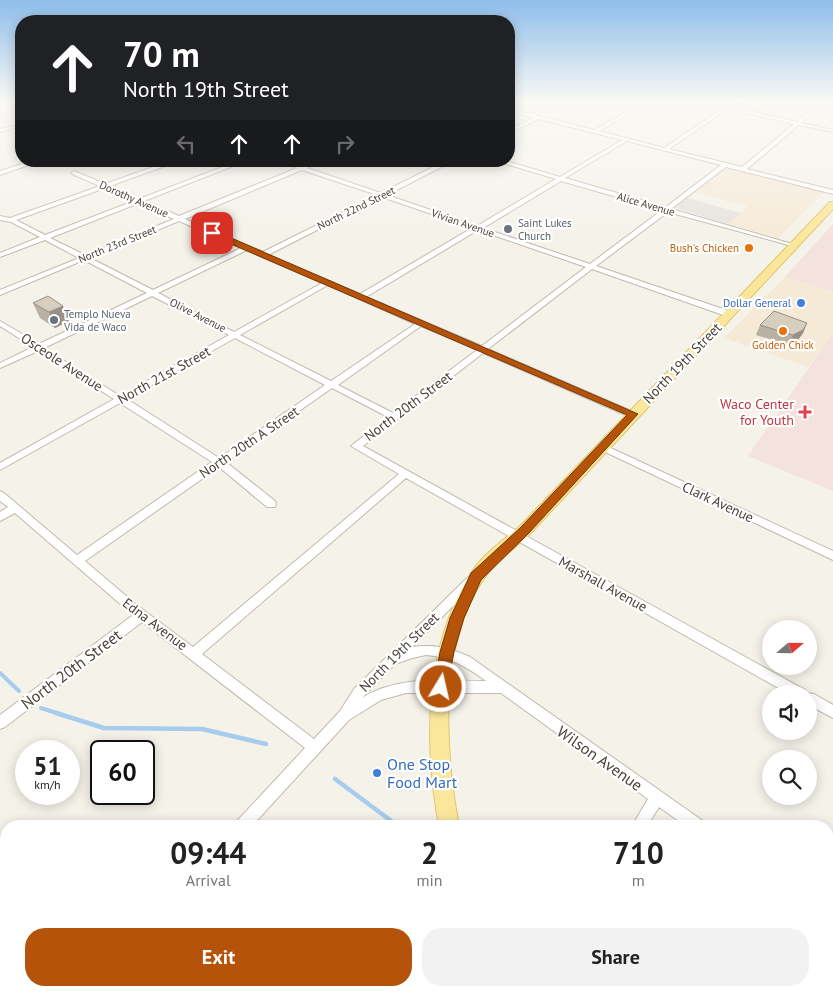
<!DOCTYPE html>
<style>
:root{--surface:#fff;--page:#f2f2f2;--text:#222;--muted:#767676;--accent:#b45309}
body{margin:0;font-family:"PT Sans",sans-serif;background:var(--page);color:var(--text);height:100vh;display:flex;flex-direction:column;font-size:19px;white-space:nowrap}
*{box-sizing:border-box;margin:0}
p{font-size:16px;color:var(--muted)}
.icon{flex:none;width:28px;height:28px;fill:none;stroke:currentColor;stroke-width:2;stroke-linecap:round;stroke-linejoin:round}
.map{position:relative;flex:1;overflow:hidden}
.details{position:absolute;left:0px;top:820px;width:834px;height:176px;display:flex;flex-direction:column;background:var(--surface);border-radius:20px 20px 0 0;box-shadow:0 2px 12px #0003}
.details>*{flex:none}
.top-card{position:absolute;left:15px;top:15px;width:500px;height:152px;border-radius:20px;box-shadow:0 2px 12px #0003;background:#202124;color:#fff;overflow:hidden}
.needle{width:32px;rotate:70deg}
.buttons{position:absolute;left:762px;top:620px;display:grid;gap:10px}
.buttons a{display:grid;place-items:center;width:55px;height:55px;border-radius:50%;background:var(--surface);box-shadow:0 2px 12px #0003;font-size:25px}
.speed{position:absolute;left:15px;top:740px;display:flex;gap:10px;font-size:25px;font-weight:700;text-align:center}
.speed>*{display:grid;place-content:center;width:65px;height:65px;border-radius:50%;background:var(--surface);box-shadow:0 2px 12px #0003;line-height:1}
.speed small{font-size:12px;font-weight:400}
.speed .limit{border:2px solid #111;border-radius:8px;background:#fff;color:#111}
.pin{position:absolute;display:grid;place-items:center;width:42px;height:42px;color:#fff;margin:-21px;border-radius:10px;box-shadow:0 2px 8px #0006}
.me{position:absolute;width:55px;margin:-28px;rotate:9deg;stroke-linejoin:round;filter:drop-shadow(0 0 4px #0008)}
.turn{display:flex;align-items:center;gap:18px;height:105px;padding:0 25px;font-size:22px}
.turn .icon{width:65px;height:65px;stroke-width:2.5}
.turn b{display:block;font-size:35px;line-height:42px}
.lanes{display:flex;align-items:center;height:48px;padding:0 25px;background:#0003;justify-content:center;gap:25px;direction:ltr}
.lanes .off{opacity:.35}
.eta{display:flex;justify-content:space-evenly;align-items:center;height:85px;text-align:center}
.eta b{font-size:30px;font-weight:700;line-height:35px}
.action{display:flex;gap:10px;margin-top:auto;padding:10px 25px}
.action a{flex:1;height:58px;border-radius:20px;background:var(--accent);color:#fff;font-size:20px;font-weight:700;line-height:58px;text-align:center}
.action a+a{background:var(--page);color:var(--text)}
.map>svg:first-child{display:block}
.commercial{fill:#f5ead6}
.industrial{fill:#e7e3de}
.education{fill:#ede8d4}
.medical{fill:#f4e2de}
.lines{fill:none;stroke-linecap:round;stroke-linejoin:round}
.stream-far1{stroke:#a8ccee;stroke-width:4}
.stream{stroke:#a8ccee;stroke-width:4.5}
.minor-casing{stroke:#c0baac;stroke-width:2}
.major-casing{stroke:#e0c66b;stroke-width:2}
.minor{fill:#fff;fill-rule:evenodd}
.major{fill:#fbe79c;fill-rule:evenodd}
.wall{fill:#b8b1a4}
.shaded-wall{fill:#969086}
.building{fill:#d6cebf;stroke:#969086}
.route{fill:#b45309;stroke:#753606}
.worship-dot{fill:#6b7280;stroke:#fff;stroke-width:2}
.food-dot{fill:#e8710a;stroke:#fff;stroke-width:2}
.shop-dot{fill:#3f7fe0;stroke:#fff;stroke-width:2}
.health-dot{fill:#e0444e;stroke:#fff;stroke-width:2}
.labels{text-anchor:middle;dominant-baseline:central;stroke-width:4.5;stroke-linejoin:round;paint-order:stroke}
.far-street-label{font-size:11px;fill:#484338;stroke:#fff}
.far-worship-label{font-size:11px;fill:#5b616d;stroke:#fff;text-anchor:start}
.far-food-label{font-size:11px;fill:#c56008;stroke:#fff;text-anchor:end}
.far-shop-label{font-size:11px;fill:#366cbe;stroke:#fff;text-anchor:end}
.street-label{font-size:14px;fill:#484338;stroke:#fff}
.health-label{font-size:14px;fill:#be3a42;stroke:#fff;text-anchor:end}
.near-street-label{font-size:16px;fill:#484338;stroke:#fff}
.near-shop-label{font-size:16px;fill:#366cbe;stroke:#fff;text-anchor:start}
</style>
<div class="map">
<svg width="833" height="996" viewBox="0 0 833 996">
<rect width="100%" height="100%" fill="#f4f2e9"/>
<!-- commercial -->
<g class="commercial">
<path d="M727,167l98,25 -47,46 -50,-14 20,-18 -53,-14z"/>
<path d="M785,277l48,15v41l-25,34 -84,-29z"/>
</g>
<!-- industrial -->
<path class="industrial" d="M687,198h1l53,15 -13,11 -53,-16z"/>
<!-- education -->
<path class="education" d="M712,102h67l-15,11z"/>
<!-- medical -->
<g class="medical">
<path d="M833,224v68l-48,-15z"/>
<path d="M833,333v158l-85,-35z"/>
</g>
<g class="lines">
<!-- stream-far1 -->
<g class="stream-far1">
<path d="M0,673l19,18"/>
<path d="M41,708l19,6"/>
</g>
<!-- stream -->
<g class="stream">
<path d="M56,713l48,15 98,1 64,15"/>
<path d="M335,779l63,47"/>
</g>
<!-- minor casing -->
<g class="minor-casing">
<g id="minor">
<path d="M555,102h5l-25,13 59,15 50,-28h5l-50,29 65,17 59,-40 -24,-6 29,4 69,16 24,-20h4l-24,21 32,7v2l-34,-7 -52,44 86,21v4l-107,-27 -55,42 125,36v2l-128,-35 -72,54 136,46v4h-6l-134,-47 -104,80 148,64 1,2 -1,2h-6l-147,-64 -120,93 442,244 2,3 7,1 19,11v13l-24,-13v-11h-20l-383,-216 -204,176 112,85 26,-28 14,-22 113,-111 4,-1 4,1 2,3 -2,3 -63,63c22,-3 38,1 58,10l233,164 2,5h-19l-27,-19 -12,19h-15l16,-27 -147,-106h-95l-25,7 -32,20 -97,106h-17l2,-5 68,-73 -163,-126 -137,105 -5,2v-14l133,-100 -118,-102 -15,8v-9l8,-5 -8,-6v-10l4,2 73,62 135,-93 -92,-59 -120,67v-7l114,-64 -76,-48 -38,17v-5l33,-16 -33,-21v-5l39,23 108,-51 -63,-33 -84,35v-5l79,-32 -34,-18 -45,17v-4l40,-16 -29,-15 -11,-2v-4l10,2 90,-32 -28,-12 -1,-1 3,-2 31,13 65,-23h9l-69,25 29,13 99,-38h8l-102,40 35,15 118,-48 -18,-7h9l14,5 11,-5h8l-14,7 74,25 64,-32h8l-66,34 90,31 79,-47 -60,-18h10l54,16 62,-37 -83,-21 -30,14v-3l25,-12 -25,-7v-2l21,5zM728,109l66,15 -52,43 -73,-18zM627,141l94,24 -55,42 -101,-29zM302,170l75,25 -114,57 -78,-33zM561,181l101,29 -72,54 -107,-36zM105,188l29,13 -89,34 -29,-15zM382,197l90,31 -112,66 -92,-39zM139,203l35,16 -89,36 -35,-17zM179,221l62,27 -88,42 -63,-32zM478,230l108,37 -104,79 -116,-49zM247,250l75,33 -88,49 -76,-39zM328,285l87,39 -84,57 -91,-46zM152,296l77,39 -109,61 -76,-48zM421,326l56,24 -84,63 -55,-28zM235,338l90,47 -106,73 -92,-59zM332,388l56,29 -37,29 48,28 -206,173 -55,-41 -53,-45 134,-94 48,40h8l1,-3 -1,-3 -49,-39zM426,655c24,2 41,12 60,26 -42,0 -87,-6 -124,17l33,-34 17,-6z"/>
<path d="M21,124v2l-21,6v-3z"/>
<path d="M31,161h9l-40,14v-4z"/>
<path d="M602,444l231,107v9l-234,-111 -2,-2z"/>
<path d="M828,906l5,2v18l-5,-2z"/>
<path d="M78,990h19l-2,6h-19z"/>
<path d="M454,990h56l-2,6h-53z"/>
<path d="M543,990h16l-2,6h-16z"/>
</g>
</g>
<!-- major casing -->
<g class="major-casing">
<g id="major">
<path d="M830,202h3v7l-304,326c-16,14 -34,27 -46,45 -45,65 -38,173 -24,246h-20c-15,-82 -15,-178 31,-251 11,-19 32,-34 49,-48z"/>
<path d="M450,990h24l-1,6h-24z"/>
</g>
</g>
<!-- minor -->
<use href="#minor" class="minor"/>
<!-- major -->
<use href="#major" class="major"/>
</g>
<!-- wall -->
<g class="wall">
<path d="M732,102h22l-13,2z"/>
<path d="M33,303l36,18 -14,7 -15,-10z"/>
<path d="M807,323l-4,10 -5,7 -9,5 -33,-10 4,-10z"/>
</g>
<!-- shaded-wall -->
<g class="shaded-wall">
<path d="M742,102h12l-13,2z"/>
<path d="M63,306l6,15 -14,7 -6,-16z"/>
<path d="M807,323l-4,10 -5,7 -9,5 4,-10z"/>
</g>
<!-- building -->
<g class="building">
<path d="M48,296l15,10 -14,6 -16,-9z"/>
<path d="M774,311l33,12 -4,7 -10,5 -33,-10z"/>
</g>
<!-- sky -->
<linearGradient id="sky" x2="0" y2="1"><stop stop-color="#8ebeea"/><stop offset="0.42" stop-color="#faf9f5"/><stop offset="1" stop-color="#faf9f5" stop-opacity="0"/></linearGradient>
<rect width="833" height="241" fill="url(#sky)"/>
<!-- route -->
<path class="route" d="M210,231h5l423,183 -110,120 -47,46 -17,38 -10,34 -8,40 -5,2 -5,-2 -2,-5 6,-35 10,-34 21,-45 49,-45 107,-113 -417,-180z"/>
<!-- markers -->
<g class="worship-dot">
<circle cx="508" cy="229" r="5"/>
<circle cx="54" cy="320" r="5"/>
</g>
<g class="food-dot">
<circle cx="749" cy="248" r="5"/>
<circle cx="783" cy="331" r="5"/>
</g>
<g class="shop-dot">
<circle cx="801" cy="303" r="5"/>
<circle cx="377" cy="773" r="5"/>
</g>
<path class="health-dot" d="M802.5 404.5h5v5h5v5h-5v5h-5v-5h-5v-5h5z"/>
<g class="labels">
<!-- far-street labels -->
<g class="far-street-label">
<text transform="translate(134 199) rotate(24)">Dorothy Avenue</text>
<text transform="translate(646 204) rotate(16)">Alice Avenue</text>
<text transform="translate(356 208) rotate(-26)">North 22nd Street</text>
<text transform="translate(463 223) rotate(19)">Vivian Avenue</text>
<text transform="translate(117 244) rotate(-22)">North 23rd Street</text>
<text transform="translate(198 315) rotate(27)">Olive Avenue</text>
</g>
<!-- far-worship labels -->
<g class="far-worship-label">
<text x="518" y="223">Saint Lukes<tspan x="518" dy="13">Church</tspan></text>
<text x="64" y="314">Templo Nueva<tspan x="64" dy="13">Vida de Waco</tspan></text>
</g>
<!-- far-food labels -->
<g class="far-food-label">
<text x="739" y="248">Bush's Chicken</text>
<text x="783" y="345" text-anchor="middle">Golden Chick</text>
</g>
<!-- far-shop labels -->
<g class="far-shop-label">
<text x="791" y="303">Dollar General</text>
</g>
<!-- street labels -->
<g class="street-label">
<text transform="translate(62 362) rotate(33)">Osceole Avenue</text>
<text transform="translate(682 363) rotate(-46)">North 19th Street</text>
<text transform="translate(164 375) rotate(-29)">North 21st Street</text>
<text transform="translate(408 406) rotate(-37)">North 20th Street</text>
<text transform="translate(249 442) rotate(-34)">North 20th A Street</text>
<text transform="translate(718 502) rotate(25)">Clark Avenue</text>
<text transform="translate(603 584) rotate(29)">Marshall Avenue</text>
<text transform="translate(155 624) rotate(37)">Edna Avenue</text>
<text transform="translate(399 652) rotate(-45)">North 19th Street</text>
</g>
<!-- health labels -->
<g class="health-label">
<text x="794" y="404">Waco Center<tspan x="794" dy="16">for Youth</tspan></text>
</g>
<!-- near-street labels -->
<g class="near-street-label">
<text transform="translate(71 669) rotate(-37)">North 20th Street</text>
<text transform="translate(600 758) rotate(35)">Wilson Avenue</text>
</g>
<!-- near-shop labels -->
<g class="near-shop-label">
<text x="387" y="764">One Stop<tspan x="387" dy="18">Food Mart</tspan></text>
</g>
</g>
</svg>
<div class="buttons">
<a><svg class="needle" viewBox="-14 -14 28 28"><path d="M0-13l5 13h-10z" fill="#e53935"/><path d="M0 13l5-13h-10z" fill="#767676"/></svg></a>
<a><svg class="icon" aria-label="sound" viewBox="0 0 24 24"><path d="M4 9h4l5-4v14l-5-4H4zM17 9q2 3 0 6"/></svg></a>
<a><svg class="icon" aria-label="search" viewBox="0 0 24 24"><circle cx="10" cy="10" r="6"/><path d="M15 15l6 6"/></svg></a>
</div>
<div class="speed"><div>51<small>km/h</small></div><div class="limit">60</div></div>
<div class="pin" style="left:212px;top:233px;background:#d93025"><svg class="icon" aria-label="arrive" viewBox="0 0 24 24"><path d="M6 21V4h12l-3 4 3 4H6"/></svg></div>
<svg class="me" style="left:441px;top:687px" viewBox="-20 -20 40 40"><circle r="17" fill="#b45309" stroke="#fff" stroke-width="3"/><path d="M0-11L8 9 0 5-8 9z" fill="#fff"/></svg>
<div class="top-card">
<div class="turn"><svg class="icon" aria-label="ahead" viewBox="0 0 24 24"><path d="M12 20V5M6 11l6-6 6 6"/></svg><div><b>70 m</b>North 19th Street</div></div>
<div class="lanes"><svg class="icon off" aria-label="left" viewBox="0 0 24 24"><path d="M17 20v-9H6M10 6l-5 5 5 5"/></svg><svg class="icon" aria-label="ahead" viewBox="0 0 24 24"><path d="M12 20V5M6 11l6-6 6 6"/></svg><svg class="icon" aria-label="ahead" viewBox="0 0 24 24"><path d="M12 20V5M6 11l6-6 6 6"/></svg><svg class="icon off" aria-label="right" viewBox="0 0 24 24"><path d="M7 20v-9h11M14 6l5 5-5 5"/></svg></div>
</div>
<section class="details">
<div class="eta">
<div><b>09:44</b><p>Arrival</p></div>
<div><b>2</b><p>min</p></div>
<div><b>710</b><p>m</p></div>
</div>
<div class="action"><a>Exit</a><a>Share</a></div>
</section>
</div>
